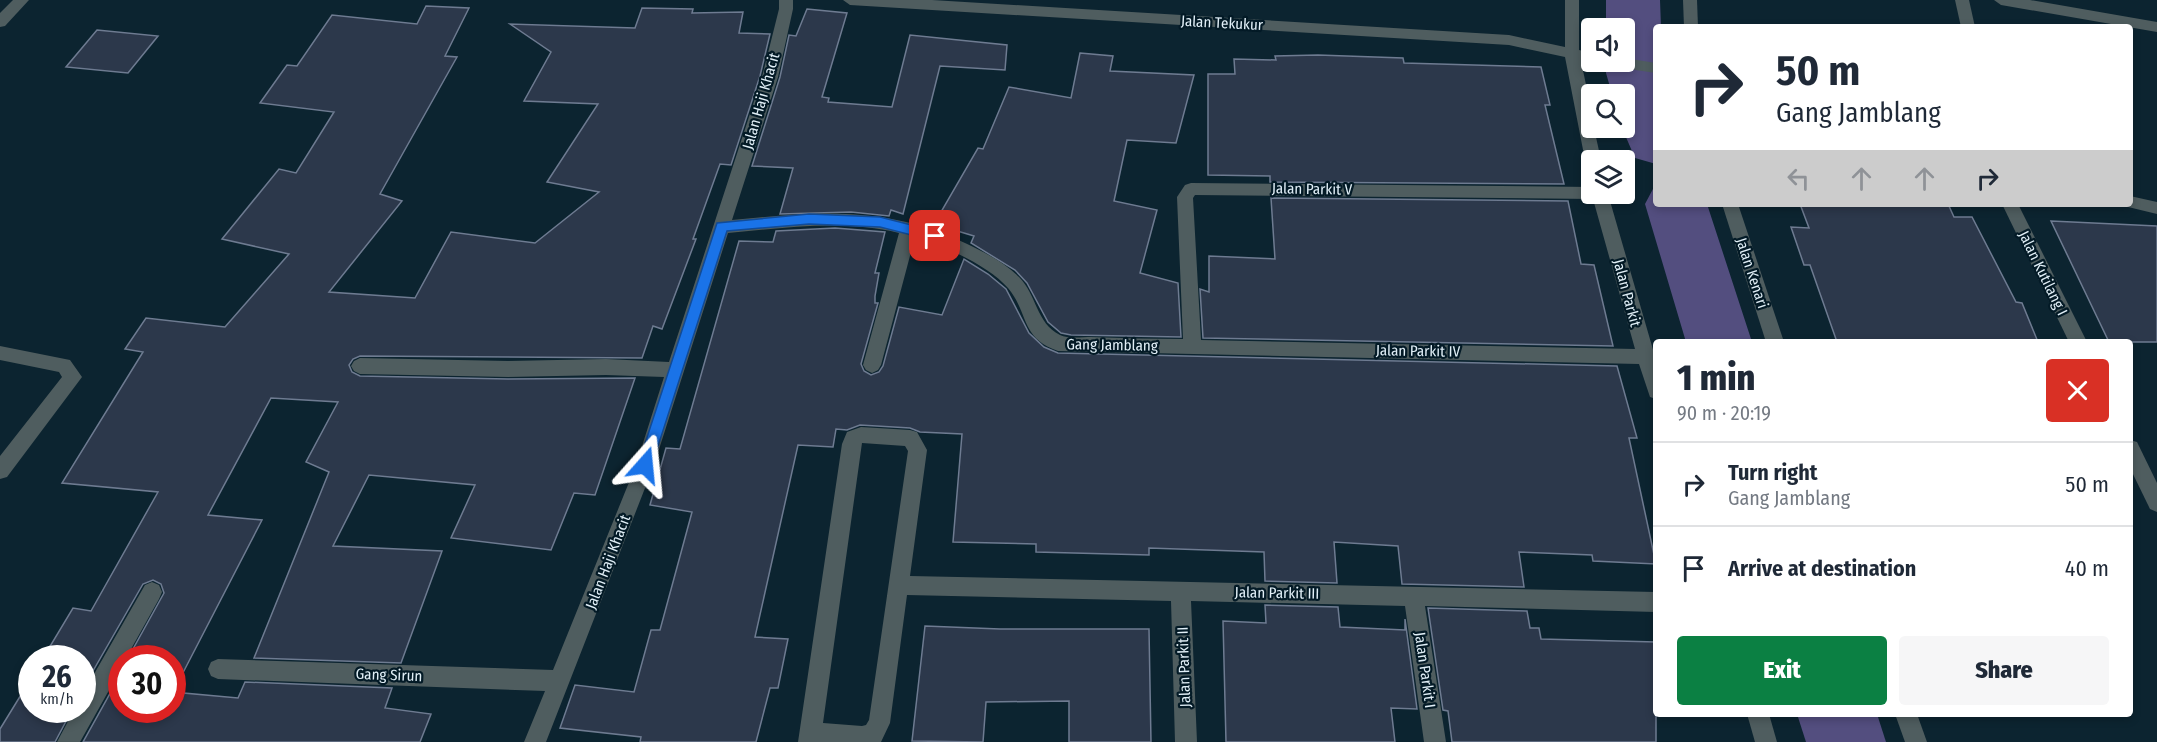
<!DOCTYPE html>
<meta charset="utf-8">
<style>
:root{--surface:#fff;--page:#f6f6f7;--text:#1f2937;--muted:#747a83;--line:#e0e1e3;--accent:#0b8043}
body{margin:0;font-family:"Fira Sans Condensed",sans-serif;background:var(--page);color:var(--text);height:100vh;display:flex;flex-direction:column;font-size:22px;white-space:nowrap}
*{box-sizing:border-box;margin:0}
p{font-size:20px;color:var(--muted)}
.icon{flex:none;width:33px;height:33px;fill:none;stroke:currentColor;stroke-width:2;stroke-linecap:round;stroke-linejoin:round}
.map{position:relative;flex:1;overflow:hidden}
.drawer{position:absolute;left:1653px;top:339px;width:480px;height:378px;display:flex;flex-direction:column;background:var(--surface);border-radius:6px;box-shadow:0 3px 9px #0003}
.drawer>*{flex:none}
.hud{position:absolute;left:1653px;top:24px;width:480px;height:183px;border-radius:6px;box-shadow:0 3px 9px #0003;background:#fff;color:var(--text);overflow:hidden}
.controls{position:absolute;left:1581px;top:18px;display:grid;gap:12px}
.controls a{display:grid;place-items:center;width:54px;height:54px;border-radius:6px;background:var(--surface);box-shadow:0 3px 9px #0003;font-size:30px}
.speed{position:absolute;left:18px;top:645px;display:flex;gap:12px;font-size:30px;font-weight:700;text-align:center}
.speed>*{display:grid;place-content:center;width:78px;height:78px;border-radius:50%;background:var(--surface);box-shadow:0 3px 9px #0003;line-height:1}
.speed small{font-size:15px;font-weight:400}
.speed .limit{border:9px solid #d22;background:#fff;color:#111}
.pin{position:absolute;display:grid;place-items:center;width:51px;height:51px;color:#fff;margin:-26px;border-radius:12px;box-shadow:0 3px 9px #0006}
.me{position:absolute;width:66px;margin:-33px;rotate:18deg;stroke-linejoin:round;filter:drop-shadow(0 0 4px #0008)}
.turn{display:flex;align-items:center;gap:21px;height:126px;padding:0 24px;font-size:27px}
.turn .icon{width:78px;height:78px;stroke-width:2.5}
.turn b{display:block;font-size:42px;line-height:51px}
.lanes{display:flex;align-items:center;height:57px;padding:0 24px;background:#0003;justify-content:center;gap:30px;direction:ltr}
.lanes .off{opacity:.35}
.round{display:grid;place-items:center;flex:none;width:63px;height:63px;border-radius:6px;background:var(--page)}
.head{display:flex;align-items:center;justify-content:space-between;height:102px;padding:0 24px}
h1{font-size:36px;font-weight:800;line-height:45px}
.primary-button{display:flex;gap:12px;margin-top:auto;padding:12px 24px}
.primary-button a{flex:1;height:69px;border-radius:6px;background:var(--accent);color:#fff;font-size:24px;font-weight:800;line-height:69px;text-align:center}
.primary-button a+a{background:var(--page);color:var(--text)}
ul{padding:0;list-style:none}
li{display:flex;align-items:center;gap:18px;height:84px;padding:0 24px;border-top:2px solid var(--line)}
li div{flex:1}
li b{display:block;font-size:22px}
li em{font-style:normal}
.map>svg:first-child{display:block}
.lines{fill:none;stroke-linecap:round;stroke-linejoin:round}
.river{fill:#534e7f;fill-rule:evenodd}
.building{fill:#2c384b;stroke:#6e7b91;stroke-width:1.5}
.minor{fill:#4f5d5f;fill-rule:evenodd}
.route{fill:#1a73e8;stroke:#114b97;stroke-width:1.5}
.labels{text-anchor:middle;dominant-baseline:central;stroke-width:4.5;stroke-linejoin:round;paint-order:stroke}
.street-label{font-size:15px;fill:#e1eff7;stroke:#031a26}
</style>
<div class="map">
<svg width="2157" height="742" viewBox="0 0 2157 742">
<rect width="100%" height="100%" fill="#0c2430"/>
<g class="lines">
<!-- river -->
<g class="river">
<path d="M1606,0h54l1,27h-5v137l-21,-6 -13,-30h2v-34h-12l-6,-21v-11h18v-34h-18z"/>
<path d="M1654,187h2v17h51l45,138h-66l-41,-138z"/>
<path d="M1797,714h80l9,28h-80z"/>
</g>
</g>
<!-- building -->
<g class="building">
<path d="M426,6l43,2 -24,48 12,1 -77,137 22,7 -73,91 86,6 36,-66 84,11 64,-51 -52,-10 51,-78 -74,-3 27,-49 -41,-28 125,4 7,-20 51,1 -1,4 51,-1 -4,21 31,1 -10,42 -29,89 -11,-1 -27,75h3l-34,90 -9,-3 -11,32 -282,-2 -7,3 -4,6 3,7 8,4 148,3 127,-1 -40,117 -21,-2 -23,57 -100,-12 24,-53 -106,-10 -36,71 109,5 -41,112 -147,-5 75,-186 -23,-10 32,-60 -67,-4 -63,117 54,5 -89,172 65,6 7,-16 147,6 -7,20 46,6 -11,28h-337l39,-70v38h50v-52h-44l36,-65 -3,-9 -8,-4 -10,4 -61,106v-32h-39l30,-50 18,3 67,-119 -96,-9 81,-131 -18,-3 21,-31 79,9 64,-73 -67,-15 57,-70 17,4 38,-61 -74,-9 27,-38 10,1 35,-51 85,9z"/>
<path d="M807,9l40,4 -25,84 7,1 -1,4 64,5 18,-72 97,10 -2,25 -65,-4 -37,148 -12,-4 -2,6 -38,-4 -71,2 13,-46 -41,-2 28,-89 9,-42 7,1z"/>
<path d="M97,30l61,6 -30,37 -62,-6z"/>
<path d="M1080,53l33,3 -3,15 84,4 -18,68 -49,-3 -13,61 43,9 -17,63 38,10 3,54 -110,-2 -10,-2 -13,-11 -21,-39 -12,-13 -44,-27 3,-7 -40,-12 44,-76 5,1 26,-62 62,11z"/>
<path d="M1318,55l85,3 1,5 137,4 9,38h-5l19,79 -294,-2v-6l-62,-1v-101h27l-1,-15 42,1 -1,-4z"/>
<path d="M1271,198l297,3 13,63 13,1 19,81 -410,-8 -3,-49 9,3v-36l66,3z"/>
<path d="M1800,204h148l6,13h18l44,85 6,1 16,39h-201l-27,-77h-6l-13,-38 18,1z"/>
<path d="M2051,221l106,5v116h-48z"/>
<path d="M835,228l50,4 -10,41h4l-4,23v7h3l-17,61 3,7 7,4 8,-3 4,-6 16,-59 43,8 22,-56 24,15 18,15 23,44 15,14 14,6 559,13 20,72h-8l27,126 -63,-3 -1,-6 -73,-3 5,35 -122,-3 -4,-38 -64,-4 3,41 -72,-2 -1,-29 -115,-4v7l-113,-3v-8l-83,-2 9,-108 -42,-2 -10,-4 -50,-3 -13,5 -11,-1 -3,18 -35,-2 -43,192 33,2 -10,49h-8l-14,54h-116l1,-5 -81,-9 15,-43 59,7 17,-62h9l32,-118 -42,-7 16,-57 14,1 59,-208 34,1 3,-11z"/>
<path d="M1265,605l73,2 2,20 65,3v-11l12,90 -26,-1 4,34h-169l-3,-121 43,2z"/>
<path d="M1428,608l99,3 3,17h9l2,11 115,3v100h-204l-4,-31 -5,-1z"/>
<path d="M925,626l75,3h149l2,113h-82v-41l-83,1 -3,40 -71,-1z"/>
<path d="M32,677v33h40l-17,32h-55v-13z"/>
</g>
<g class="lines">
<!-- minor -->
<g class="minor">
<path d="M13,0h16l-24,26 -5,1v-14z"/>
<path d="M779,0h14v9l-15,68 -46,143c84,-8 155,-15 233,23 19,9 39,19 54,34 18,18 17,46 41,58 8,4 22,2 31,2 31,1 61,2 92,2l-6,-142 8,-12 6,-2 401,4v7h16l48,166v39l-6,-2 -11,-33 -581,-13c-38,-13 -29,-38 -50,-63 -19,-22 -65,-43 -93,-51l-34,128 -3,5 -6,3 -6,-3 -3,-5 36,-132c-55,-14 -115,-5 -171,0l-74,232 -108,277h-22l21,-51 -327,-12 -7,-3 -3,-7 3,-7 7,-3 335,11 83,-205 28,-88 -58,-2 -98,2 -148,-3 -6,-3 -3,-5 3,-5 6,-3 148,3 98,-2 63,3 93,-285 17,-68zM1195,195l398,4 42,150 -434,-9 -8,-142z"/>
<path d="M843,0h89l577,35 56,12v-47h14v50l13,3v9h5l-5,1 -11,-2 11,52v15h2l7,32h-9v6l-7,-6 -20,-103 -56,-12 -659,-40z"/>
<path d="M1683,0h14l1,27h-14z"/>
<path d="M1955,0h14l6,27h-14z"/>
<path d="M1994,0h36l127,22v10l-156,-27z"/>
<path d="M1624,58l32,5v10l-41,-6 -5,-1 -3,-4h17z"/>
<path d="M2130,196l27,6v12l-33,-8 -1,-2h7z"/>
<path d="M1722,204h16l46,138h-18z"/>
<path d="M2002,204h16l69,138h-18z"/>
<path d="M0,346l70,14 12,17 -75,100 -7,2v-23l62,-79 -3,-5 -59,-12z"/>
<path d="M861,427l49,3 7,2 10,18 -17,126 746,16v20l-231,-6 21,136h-22l-19,-136 -214,-5 6,141h-22l-4,-141 -264,-6 -17,128 -9,19h-83l44,-298 5,-12zM862,443l43,3 3,5 -39,269 -3,5 -4,1 -39,-3z"/>
<path d="M2130,440l7,2 20,41v29l-7,-3 -20,-41z"/>
<path d="M152,582l7,3 3,7 -3,7 -33,59h-4v9l-42,75h-23l17,-32h8v-15l63,-110z"/>
<path d="M1747,714h22l8,28h-22z"/>
<path d="M1895,714h22l10,28h-22z"/>
</g>
</g>
<!-- route -->
<path class="route" d="M809,214l71,3 55,14 7,5 -7,5 -55,-14 -71,-3 -82,7 -75,234 -2,5 -5,1 -5,-1 -2,-5 79,-242z"/>
<g class="labels">
<!-- street labels -->
<g class="street-label">
<text transform="translate(1222 23) rotate(3)">Jalan Tekukur</text>
<text transform="translate(761 101) rotate(-74)">Jalan Haji Khacit</text>
<text transform="translate(1312 189) rotate(1)">Jalan Parkit V</text>
<text transform="translate(1752 273) rotate(72)">Jalan Kenari</text>
<text transform="translate(2043 273) rotate(64)">Jalan Kutilang I</text>
<text transform="translate(1627 293) rotate(75)">Jalan Parkit</text>
<text transform="translate(1112 345) rotate(1)">Gang Jamblang</text>
<text transform="translate(1418 351) rotate(1)">Jalan Parkit IV</text>
<text transform="translate(608 562) rotate(-69)">Jalan Haji Khacit</text>
<text transform="translate(1277 593) rotate(1)">Jalan Parkit III</text>
<text transform="translate(1184 667) rotate(-92)">Jalan Parkit II</text>
<text transform="translate(1425 670) rotate(82)">Jalan Parkit I</text>
<text transform="translate(389 675) rotate(2)">Gang Sirun</text>
</g>
</g>
</svg>
<div class="controls">
<a><svg class="icon" aria-label="sound" viewBox="0 0 24 24"><path d="M4 9h4l5-4v14l-5-4H4zM17 9q2 3 0 6"/></svg></a>
<a><svg class="icon" aria-label="search" viewBox="0 0 24 24"><circle cx="10" cy="10" r="6"/><path d="M15 15l6 6"/></svg></a>
<a><svg class="icon" aria-label="layers" viewBox="0 0 24 24"><path d="M12 4l9 5-9 5-9-5zM3 14l9 5 9-5"/></svg></a>
</div>
<div class="speed"><div>26<small>km/h</small></div><div class="limit">30</div></div>
<div class="pin" style="left:935px;top:236px;background:#d93025"><svg class="icon" aria-label="arrive" viewBox="0 0 24 24"><path d="M6 21V4h12l-3 4 3 4H6"/></svg></div>
<svg class="me" style="left:645px;top:465px" viewBox="-20 -20 40 40"><path d="M0-17L14 15 0 8-14 15z" fill="#1a73e8" stroke="#fff" stroke-width="4"/></svg>
<div class="hud">
<div class="turn"><svg class="icon" aria-label="right" viewBox="0 0 24 24"><path d="M7 20v-9h11M14 6l5 5-5 5"/></svg><div><b>50 m</b>Gang Jamblang</div></div>
<div class="lanes"><svg class="icon off" aria-label="left" viewBox="0 0 24 24"><path d="M17 20v-9H6M10 6l-5 5 5 5"/></svg><svg class="icon off" aria-label="ahead" viewBox="0 0 24 24"><path d="M12 20V5M6 11l6-6 6 6"/></svg><svg class="icon off" aria-label="ahead" viewBox="0 0 24 24"><path d="M12 20V5M6 11l6-6 6 6"/></svg><svg class="icon" aria-label="right" viewBox="0 0 24 24"><path d="M7 20v-9h11M14 6l5 5-5 5"/></svg></div>
</div>
<section class="drawer">
<div class="head"><div><h1>1 min</h1><p>90 m · 20:19</p></div><a class="round" style="background:#d93025;color:#fff"><svg class="icon" aria-label="close" viewBox="0 0 24 24"><path d="M6 6l12 12M18 6L6 18"/></svg></a></div>
<ul>
<li><svg class="icon" aria-label="right" viewBox="0 0 24 24"><path d="M7 20v-9h11M14 6l5 5-5 5"/></svg><div><b>Turn right</b><p>Gang Jamblang</p></div><em>50 m</em></li>
<li><svg class="icon" aria-label="arrive" viewBox="0 0 24 24"><path d="M6 21V4h12l-3 4 3 4H6"/></svg><div><b>Arrive at destination</b></div><em>40 m</em></li>
</ul>
<div class="primary-button"><a>Exit</a><a>Share</a></div>
</section>
</div>
